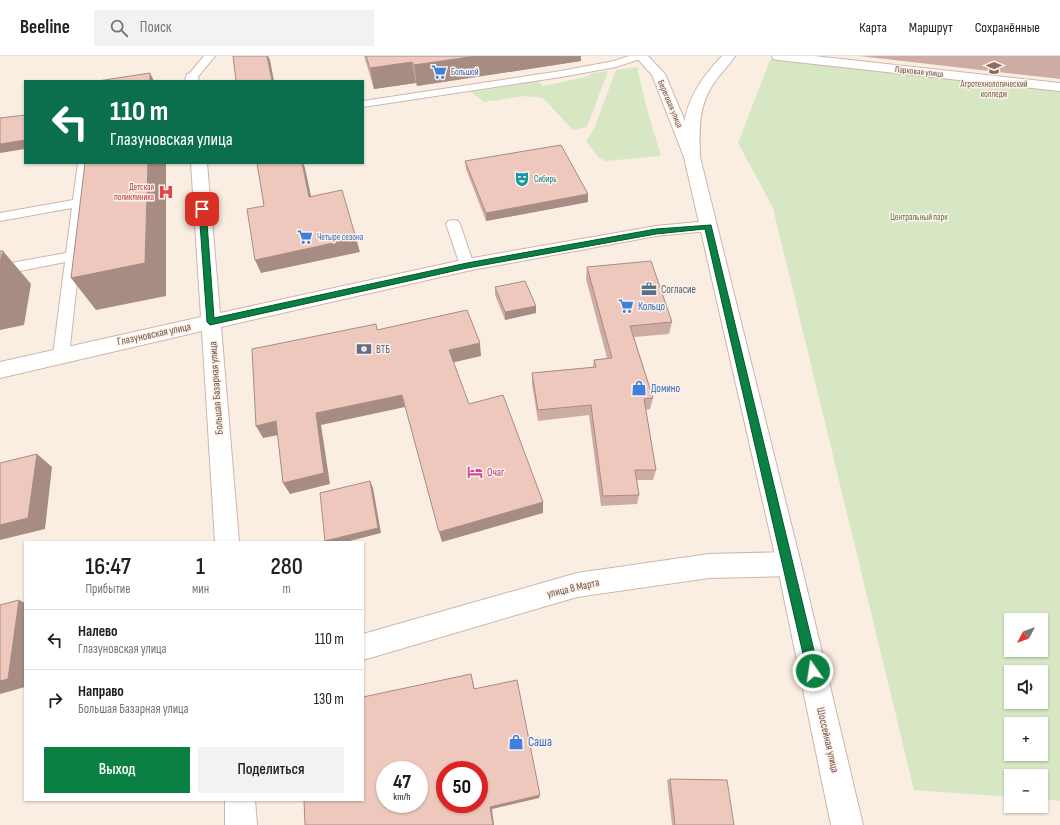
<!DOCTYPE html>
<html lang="ru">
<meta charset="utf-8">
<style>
:root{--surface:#fff;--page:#f2f2f2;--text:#222;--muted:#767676;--line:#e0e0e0;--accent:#0b8043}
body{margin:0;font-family:"Sofia Sans Condensed",sans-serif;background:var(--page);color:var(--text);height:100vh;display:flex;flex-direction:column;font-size:15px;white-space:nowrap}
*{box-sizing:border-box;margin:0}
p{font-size:13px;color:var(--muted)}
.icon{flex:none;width:22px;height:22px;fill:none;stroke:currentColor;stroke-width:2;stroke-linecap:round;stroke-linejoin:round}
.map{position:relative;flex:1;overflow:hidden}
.sheet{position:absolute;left:24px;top:485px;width:340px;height:260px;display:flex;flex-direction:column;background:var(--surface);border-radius:0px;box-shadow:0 1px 3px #0004}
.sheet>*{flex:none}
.guide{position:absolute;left:24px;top:24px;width:340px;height:84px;border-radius:0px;box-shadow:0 1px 3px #0004;background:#0b6e4f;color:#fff;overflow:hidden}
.needle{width:26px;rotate:229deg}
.controls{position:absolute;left:1004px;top:557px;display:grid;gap:8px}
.controls a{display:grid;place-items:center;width:44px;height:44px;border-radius:0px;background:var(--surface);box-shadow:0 1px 3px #0004;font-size:20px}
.speed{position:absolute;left:376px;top:705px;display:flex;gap:8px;font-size:20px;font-weight:700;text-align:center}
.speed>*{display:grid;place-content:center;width:52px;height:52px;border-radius:50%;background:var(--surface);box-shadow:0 1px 3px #0004;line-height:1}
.speed small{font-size:10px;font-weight:400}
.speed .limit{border:6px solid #d22;background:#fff;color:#111}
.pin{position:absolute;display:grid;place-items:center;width:34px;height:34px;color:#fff;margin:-17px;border-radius:8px;box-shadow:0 2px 6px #0006}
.me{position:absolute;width:44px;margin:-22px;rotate:347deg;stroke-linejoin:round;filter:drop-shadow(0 0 3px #0008)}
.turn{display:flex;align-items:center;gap:14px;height:84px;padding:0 20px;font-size:18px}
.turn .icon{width:52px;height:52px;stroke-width:2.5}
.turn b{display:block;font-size:28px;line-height:34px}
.eta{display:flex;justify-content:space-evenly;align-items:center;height:68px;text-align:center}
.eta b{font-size:24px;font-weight:600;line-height:28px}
.action{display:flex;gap:8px;margin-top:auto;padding:8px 20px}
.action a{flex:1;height:46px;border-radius:0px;background:var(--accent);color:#fff;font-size:16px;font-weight:600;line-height:46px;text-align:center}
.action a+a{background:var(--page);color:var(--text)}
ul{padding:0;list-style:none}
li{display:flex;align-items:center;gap:12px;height:60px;padding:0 20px;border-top:1px solid var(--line)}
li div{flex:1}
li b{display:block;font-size:15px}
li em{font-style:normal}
header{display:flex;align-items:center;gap:24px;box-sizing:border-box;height:56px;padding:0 20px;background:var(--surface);border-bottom:1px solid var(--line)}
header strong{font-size:19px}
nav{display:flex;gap:22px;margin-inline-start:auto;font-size:14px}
.search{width:280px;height:36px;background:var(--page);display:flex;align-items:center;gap:10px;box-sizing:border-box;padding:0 14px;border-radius:0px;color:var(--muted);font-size:15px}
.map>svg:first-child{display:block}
.green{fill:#d7e6c3;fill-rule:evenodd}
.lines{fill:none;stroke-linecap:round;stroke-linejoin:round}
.service-casing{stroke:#cdb6ae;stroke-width:2}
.minor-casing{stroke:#cdb6ae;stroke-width:2}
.tertiary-casing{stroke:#cdb6ae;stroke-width:2}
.secondary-casing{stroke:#cfb5ab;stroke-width:2}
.service{fill:#fff;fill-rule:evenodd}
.minor{fill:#fff;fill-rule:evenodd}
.tertiary{fill:#fff;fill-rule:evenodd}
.secondary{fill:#fff;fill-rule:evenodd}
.wall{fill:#cdaca3}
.shaded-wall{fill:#a78c84}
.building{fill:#eec8bd;stroke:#a78c84;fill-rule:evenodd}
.route{fill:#0b8043;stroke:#07532c}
.labels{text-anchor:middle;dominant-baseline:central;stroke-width:3;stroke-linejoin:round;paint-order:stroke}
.far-shop-label{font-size:9px;fill:#366cbe;stroke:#fdf2e9;text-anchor:start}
.far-street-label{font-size:9px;fill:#70524b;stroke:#fdf2e9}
.far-education-label{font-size:9px;fill:#785e54;stroke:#fdf2e9}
.far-culture-label{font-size:9px;fill:#0d838f;stroke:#fdf2e9;text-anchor:start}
.far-health-label{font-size:9px;fill:#be3a42;stroke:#fdf2e9;text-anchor:end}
.far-park-label{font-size:9px;fill:#5b7644;stroke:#fdf2e9}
.service-label{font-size:11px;fill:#4e5e75;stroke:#fdf2e9;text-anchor:start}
.shop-label{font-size:11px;fill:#366cbe;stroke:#fdf2e9;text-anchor:start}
.street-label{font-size:11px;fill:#70524b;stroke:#fdf2e9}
.hotel-label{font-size:11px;fill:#b23c85;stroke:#fdf2e9;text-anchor:start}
.near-shop-label{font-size:13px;fill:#366cbe;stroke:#fdf2e9;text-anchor:start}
</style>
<header>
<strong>Beeline</strong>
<div class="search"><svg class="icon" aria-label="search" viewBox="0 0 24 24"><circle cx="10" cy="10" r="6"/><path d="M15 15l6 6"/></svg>Поиск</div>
<nav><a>Карта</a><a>Маршрут</a><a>Сохранённые</a></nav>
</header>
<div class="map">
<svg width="1060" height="769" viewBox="0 0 1060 769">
<rect width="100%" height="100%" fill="#faeee3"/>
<!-- green -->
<g class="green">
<path d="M780,3l280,32v710l-19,-2v-23h-30v21l-97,-7 -141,-582 -35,-65 32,-83zM1011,564h30v30h-30zM1011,616h30v30h-30zM1011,668h30v30h-30z"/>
<path d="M637,11l10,42 14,47 -55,5 -7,-3 -13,-17 8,-12 22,-59z"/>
<path d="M608,15l-21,56 -14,3 -30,-32 -18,-2 -41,6 -13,-10 68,-11 3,5 44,-9 7,-4z"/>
</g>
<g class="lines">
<!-- service casing -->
<g class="service-casing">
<g id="service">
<path d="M204,0h11l-19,23h-8l-1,-2 1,-2z"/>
<path d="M629,0h15l-1,2 -27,9 -55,10 -198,30v-6l198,-30 53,-10z"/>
<path d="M78,107h12l-21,192 -2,4 -6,2 -6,-2 -2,-4 12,-93 -65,13v-10l66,-12 6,-45 -72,13v-8l73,-13z"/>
<path d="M453,164l5,1 2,3 14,41 -2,3 -5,2 -5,-2 -2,-3 -14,-41 2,-3z"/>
</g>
</g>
<!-- minor casing -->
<g class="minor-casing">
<g id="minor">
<path d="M772,0h42l246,27v8l-282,-31 -5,-1z"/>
<path d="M192,17l5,1 2,7h-14l2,-7z"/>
<path d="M191,107h16l13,150 247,-54 189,-33 52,-5 6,1 2,4 -2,4 -6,1 -52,5 -189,35 -246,56 18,215h-24l-13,-211 -202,47v-16l201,-45z"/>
<path d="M789,496l9,4 3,8 -3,8 -9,4 -80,2 -132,19 -214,63v-26l214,-61 132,-19z"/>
<path d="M225,744h30l2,25h-32z"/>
</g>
</g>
<!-- tertiary casing -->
<g class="tertiary-casing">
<path id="tertiary" d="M635,0h13l17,18 35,83 -3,3 -5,2 -5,-2 -3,-3 -32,-82z"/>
</g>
<!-- secondary casing -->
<g class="secondary-casing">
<path id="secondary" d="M722,0h13c-5,8 -13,16 -19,24 -18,24 -17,49 -16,77l101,407 62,261h-32l-54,-261 -93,-407c0,-10 -1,-21 0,-31 3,-28 19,-50 38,-70z"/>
</g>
<!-- service -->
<use href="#service" class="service"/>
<!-- minor -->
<use href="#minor" class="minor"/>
<!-- tertiary -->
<use href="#tertiary" class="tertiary"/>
<!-- secondary -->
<use href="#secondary" class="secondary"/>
</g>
<!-- wall -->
<g class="wall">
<path d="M364,0h217v5l-164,25 -1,-3 -42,6z"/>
<path d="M859,0h201v23z"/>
<path d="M465,105l123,33v8l-102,19 -20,-52z"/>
<path d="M587,211l85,55 -3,12 -35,3 19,61 -3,11 -4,1 10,60 -3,10h-16l2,15 -2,9 -36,2 -12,-91 -51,6 -6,-37v-11l61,-6 1,-7 13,-2 -21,-79z"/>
<path d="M495,231l41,19v7l-31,7 -10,-25z"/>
<path d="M670,723l64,46h-62l-5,-45z"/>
</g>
<!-- shaded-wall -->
<g class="shaded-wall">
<path d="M267,0h1l2,4 4,21h-2z"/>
<path d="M476,0h105v5l-164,25 -3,-21z"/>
<path d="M412,6l4,21 -42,6 -4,-21z"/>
<path d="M150,17l4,8h-4z"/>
<path d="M25,84v9l-25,4v-9z"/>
<path d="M148,107h18v133l-70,14 -25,-32z"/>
<path d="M302,107h1l2,5 9,42 -5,-13z"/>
<path d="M588,138v8l-102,19v-8z"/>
<path d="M356,182l4,14 -99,21 -6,-13z"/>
<path d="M3,195l28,33 -7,41 -24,5v-67z"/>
<path d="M536,250v7l-31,7v-8z"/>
<path d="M480,287l1,13 -30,7 -2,-13z"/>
<path d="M402,339l3,12 -84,18 9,59 -40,10 -7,-11 33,-70z"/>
<path d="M276,365l8,13 -21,4 -7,-12z"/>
<path d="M37,398l15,13 -7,62 -45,11v-15z"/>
<path d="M370,425l3,7 8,45 -35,9h-20l-1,-1z"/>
<path d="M543,446v11l-101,29 -3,-10z"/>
<path d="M19,544l6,3v84l-25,7v-13z"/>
<path d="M471,618l2,7 3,15 -2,-7z"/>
<path d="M540,739l-1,3 -47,11 2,16h-1l-3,-18z"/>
</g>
<!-- building -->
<g class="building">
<path d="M233,0h34l5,25h-36z"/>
<path d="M366,0h110l-62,9 -2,-3 -42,6z"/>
<path d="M150,17v8h-52z"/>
<path d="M25,59v25l-25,4v-26z"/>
<path d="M561,89l27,49 -102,19 -21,-52z"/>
<path d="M85,107h63l-3,100 -74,15z"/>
<path d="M257,107h45l7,34 33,-7 14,48 -101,22 -8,-51 17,-3z"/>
<path d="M0,195h3l-3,12z"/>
<path d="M651,205l21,61 -42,4 23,72 -9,1 12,71h-21l4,25 -36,1 -12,-91 -53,5 -6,-37 64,-6 -2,-7 18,-2 -25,-91z"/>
<path d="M525,225l11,25 -31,6 -10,-25z"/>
<path d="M467,254l13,33 -31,7 20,54 34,-9 40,107 -104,30 -37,-137 -86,18 8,60 -41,10 -7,-62 -20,5 -4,-77 124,-25 1,6z"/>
<path d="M37,398l-9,64 -28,7v-62z"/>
<path d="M370,425l8,47 -53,13 -5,-48z"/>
<path d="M19,544l-11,79 -8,2v-76z"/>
<path d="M471,618l3,15 43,-9 23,115 -50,12 3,18h-188l-1,-25h59v-103zM385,714h34v34h-34zM445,714h34v34h-34z"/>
<path d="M670,723l57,1 7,45h-59z"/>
</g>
<!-- route -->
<path class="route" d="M202,151l4,2 8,109 253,-55 189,-34 55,-4 108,446 -2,4 -4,2 -4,-2 -2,-4 -102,-442 -49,5 -189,34 -257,57 -3,-3 -8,-113z"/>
<!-- icons -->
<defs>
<g id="university-bare" transform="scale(1.2)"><path d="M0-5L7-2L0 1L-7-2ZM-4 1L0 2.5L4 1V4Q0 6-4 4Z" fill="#8d6e63" stroke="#fdf2e9" stroke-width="2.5" paint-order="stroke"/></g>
<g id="supermarket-bare" transform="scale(1.2)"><path d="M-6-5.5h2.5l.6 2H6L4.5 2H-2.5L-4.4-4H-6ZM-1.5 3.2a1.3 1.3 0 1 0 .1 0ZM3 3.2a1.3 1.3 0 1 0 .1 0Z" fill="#3f7fe0" stroke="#fdf2e9" stroke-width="2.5" paint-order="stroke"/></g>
<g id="theatre-bare" transform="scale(1.2)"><path d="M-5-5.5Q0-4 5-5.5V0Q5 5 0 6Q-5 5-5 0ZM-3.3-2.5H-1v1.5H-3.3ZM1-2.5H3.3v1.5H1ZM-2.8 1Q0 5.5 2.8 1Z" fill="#0f9aa8" stroke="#fdf2e9" stroke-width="2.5" paint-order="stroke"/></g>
<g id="hospital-bare" transform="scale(1.2)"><path d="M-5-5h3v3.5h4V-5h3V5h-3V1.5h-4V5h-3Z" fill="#e0444e" stroke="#fdf2e9" stroke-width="2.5" paint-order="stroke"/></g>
<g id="office-bare" transform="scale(1.2)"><path d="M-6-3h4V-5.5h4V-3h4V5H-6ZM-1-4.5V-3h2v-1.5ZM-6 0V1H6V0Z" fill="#5c6f8a" stroke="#fdf2e9" stroke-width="2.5" paint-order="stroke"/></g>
<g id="bank-bare" transform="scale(1.2)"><path d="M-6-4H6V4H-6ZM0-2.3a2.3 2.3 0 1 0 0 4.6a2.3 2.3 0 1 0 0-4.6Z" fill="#5c6f8a" stroke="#fdf2e9" stroke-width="2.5" paint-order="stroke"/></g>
<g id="shop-bare" transform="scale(1.2)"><path d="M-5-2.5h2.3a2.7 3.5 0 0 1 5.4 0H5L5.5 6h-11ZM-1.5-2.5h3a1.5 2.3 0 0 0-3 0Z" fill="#3f7fe0" stroke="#fdf2e9" stroke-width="2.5" paint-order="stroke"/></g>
<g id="hotel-bare" transform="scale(1.2)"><path d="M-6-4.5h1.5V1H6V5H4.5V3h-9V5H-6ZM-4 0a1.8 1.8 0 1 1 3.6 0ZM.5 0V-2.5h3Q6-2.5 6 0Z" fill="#d1479c" stroke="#fdf2e9" stroke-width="2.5" paint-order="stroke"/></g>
</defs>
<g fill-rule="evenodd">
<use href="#university-bare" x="994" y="12"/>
<use href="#supermarket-bare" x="439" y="16"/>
<use href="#theatre-bare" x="522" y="123"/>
<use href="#hospital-bare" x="166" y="136"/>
<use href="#supermarket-bare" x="305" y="181"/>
<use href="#office-bare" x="649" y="233"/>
<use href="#supermarket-bare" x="626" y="250"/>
<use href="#bank-bare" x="364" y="293"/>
<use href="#shop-bare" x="639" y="332"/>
<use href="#hotel-bare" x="475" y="416"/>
<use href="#shop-bare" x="516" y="686"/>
</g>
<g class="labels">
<!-- far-shop labels -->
<g class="far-shop-label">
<text x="451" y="16">Большой</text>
<text x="317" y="181">Четыре сезона</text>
</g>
<!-- far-street labels -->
<g class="far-street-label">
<text transform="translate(919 16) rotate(6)">Парковая улица</text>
<text transform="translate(670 48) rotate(67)">Береговая улица</text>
</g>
<!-- far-education labels -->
<g class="far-education-label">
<text x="994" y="28">Агротехнологический<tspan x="994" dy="10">колледж</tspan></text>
</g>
<!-- far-culture labels -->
<g class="far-culture-label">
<text x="534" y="123">Сибирь</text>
</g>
<!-- far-health labels -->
<g class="far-health-label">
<text x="154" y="131">Детская<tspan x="154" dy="10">поликлиника</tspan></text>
</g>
<!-- far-park labels -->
<g class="far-park-label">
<text x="919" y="161">Центральный парк</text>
</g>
<!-- service labels -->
<g class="service-label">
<text x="661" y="233">Согласие</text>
<text x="376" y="293">ВТБ</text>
</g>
<!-- shop labels -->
<g class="shop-label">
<text x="638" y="250">Кольцо</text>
<text x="651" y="332">Домино</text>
</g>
<!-- street labels -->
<g class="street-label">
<text transform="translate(154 278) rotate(-12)">Глазуновская улица</text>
<text transform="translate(216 332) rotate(-94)">Большая Базарная улица</text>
<text transform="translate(573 532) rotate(-13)">улица 8 Марта</text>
<text transform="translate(828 684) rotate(77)">Шоссейная улица</text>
</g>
<!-- hotel labels -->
<g class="hotel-label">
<text x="487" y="416">Очаг</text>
</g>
<!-- near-shop labels -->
<g class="near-shop-label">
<text x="528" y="686">Саша</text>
</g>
</g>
</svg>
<div class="controls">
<a><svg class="needle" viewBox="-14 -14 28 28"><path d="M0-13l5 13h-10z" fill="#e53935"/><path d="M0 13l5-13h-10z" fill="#767676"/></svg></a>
<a><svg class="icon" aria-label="sound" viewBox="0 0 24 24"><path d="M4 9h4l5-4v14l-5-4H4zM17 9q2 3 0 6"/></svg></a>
<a>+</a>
<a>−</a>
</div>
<div class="speed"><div>47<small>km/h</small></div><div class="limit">50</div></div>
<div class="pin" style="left:202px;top:153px;background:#d93025"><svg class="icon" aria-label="arrive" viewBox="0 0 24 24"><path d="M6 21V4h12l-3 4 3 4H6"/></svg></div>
<svg class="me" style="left:813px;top:615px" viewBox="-20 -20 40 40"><circle r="17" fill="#0b8043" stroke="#fff" stroke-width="3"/><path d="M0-11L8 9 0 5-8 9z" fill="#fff"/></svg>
<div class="guide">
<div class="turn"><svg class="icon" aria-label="left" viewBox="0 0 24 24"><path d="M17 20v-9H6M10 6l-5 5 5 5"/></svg><div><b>110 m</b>Глазуновская улица</div></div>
</div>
<section class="sheet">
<div class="eta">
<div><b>16:47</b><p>Прибытие</p></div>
<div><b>1</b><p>мин</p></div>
<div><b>280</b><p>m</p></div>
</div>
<ul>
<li><svg class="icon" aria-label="left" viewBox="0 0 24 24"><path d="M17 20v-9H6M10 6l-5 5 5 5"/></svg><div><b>Налево</b><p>Глазуновская улица</p></div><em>110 m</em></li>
<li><svg class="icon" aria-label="right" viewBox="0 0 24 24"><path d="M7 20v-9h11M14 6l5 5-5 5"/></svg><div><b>Направо</b><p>Большая Базарная улица</p></div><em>130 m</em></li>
</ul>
<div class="action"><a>Выход</a><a>Поделиться</a></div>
</section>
</div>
